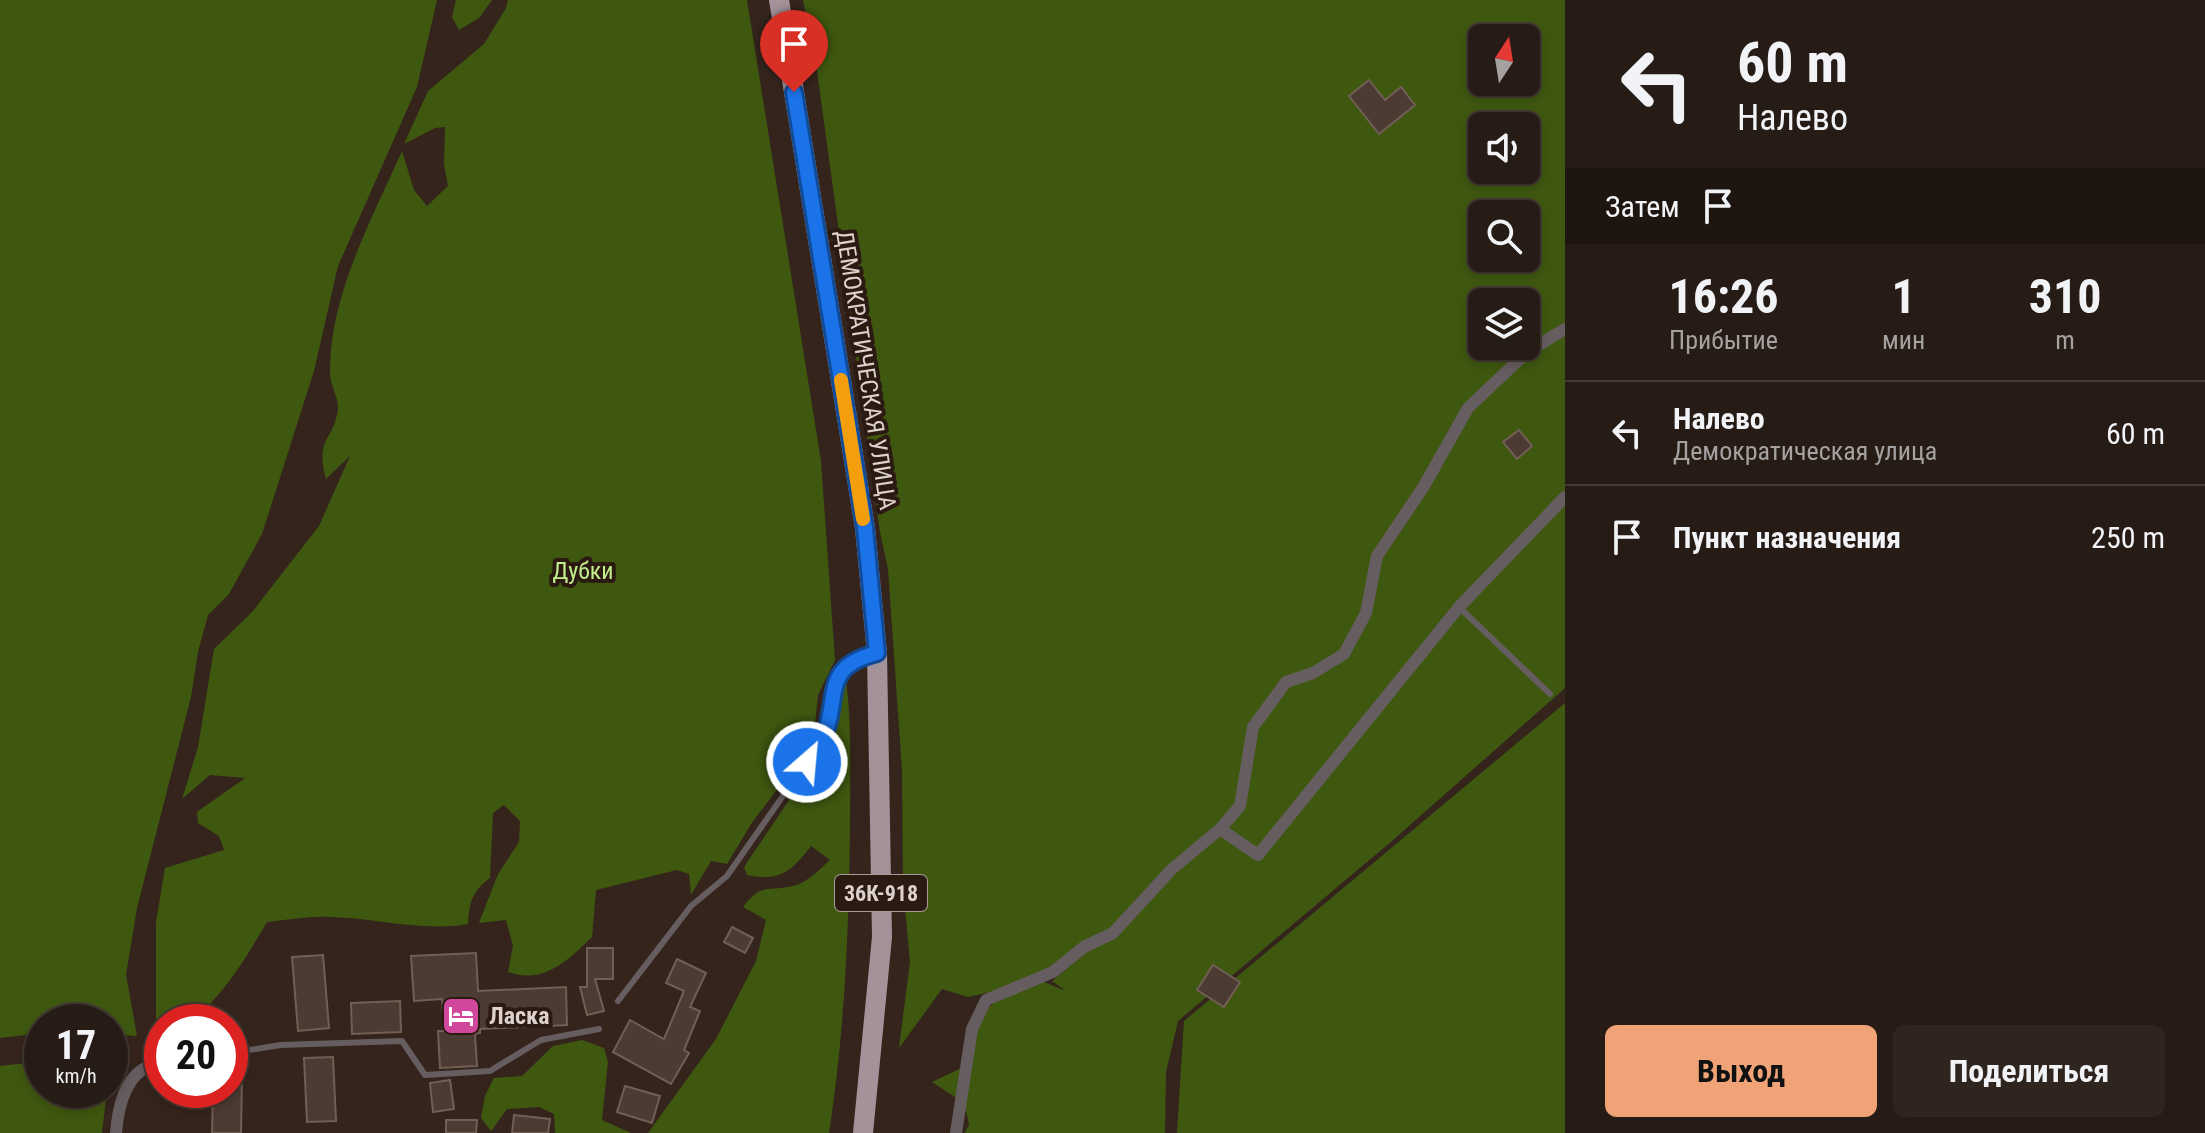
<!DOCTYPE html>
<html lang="ru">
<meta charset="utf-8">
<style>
:root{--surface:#271b15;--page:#2f241e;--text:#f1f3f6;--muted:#a4a1a0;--line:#433934;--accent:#efa377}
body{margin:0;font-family:"Roboto Condensed",sans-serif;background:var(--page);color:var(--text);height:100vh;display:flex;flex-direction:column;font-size:30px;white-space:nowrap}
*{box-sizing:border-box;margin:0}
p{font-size:26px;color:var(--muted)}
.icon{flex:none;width:44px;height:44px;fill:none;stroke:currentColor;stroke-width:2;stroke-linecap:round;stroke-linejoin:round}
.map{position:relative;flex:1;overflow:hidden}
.details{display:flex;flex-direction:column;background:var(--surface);width:640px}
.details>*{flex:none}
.banner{background:#271b15;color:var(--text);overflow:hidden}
.needle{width:52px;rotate:12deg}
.fabs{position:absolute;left:1468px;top:24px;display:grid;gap:16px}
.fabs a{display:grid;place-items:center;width:72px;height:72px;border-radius:12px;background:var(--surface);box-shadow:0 4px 12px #0003,0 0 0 2px var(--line);font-size:40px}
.speed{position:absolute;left:24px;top:1004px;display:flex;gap:16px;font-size:40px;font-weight:700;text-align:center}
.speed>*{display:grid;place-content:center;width:104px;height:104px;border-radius:50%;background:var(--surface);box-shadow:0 4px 12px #0003,0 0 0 2px var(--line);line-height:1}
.speed small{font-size:20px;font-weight:400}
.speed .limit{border:12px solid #d22;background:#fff;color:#111}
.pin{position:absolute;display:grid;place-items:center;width:68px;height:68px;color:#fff;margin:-82px -34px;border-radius:50% 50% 50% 0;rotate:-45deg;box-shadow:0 0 8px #0007}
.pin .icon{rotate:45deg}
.me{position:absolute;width:88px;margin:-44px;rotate:27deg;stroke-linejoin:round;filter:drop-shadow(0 0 6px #0008)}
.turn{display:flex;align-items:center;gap:28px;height:168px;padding:0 40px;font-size:36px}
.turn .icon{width:104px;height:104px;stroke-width:2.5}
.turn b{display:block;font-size:56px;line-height:68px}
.then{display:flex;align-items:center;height:76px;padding:0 40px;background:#0003;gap:16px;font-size:30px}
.eta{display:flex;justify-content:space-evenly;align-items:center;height:136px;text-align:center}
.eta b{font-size:48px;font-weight:700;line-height:56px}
.primary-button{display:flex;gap:16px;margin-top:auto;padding:16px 40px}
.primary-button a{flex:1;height:92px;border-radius:12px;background:var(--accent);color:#111;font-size:32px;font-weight:700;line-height:92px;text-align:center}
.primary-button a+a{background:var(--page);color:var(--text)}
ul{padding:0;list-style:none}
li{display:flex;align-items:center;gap:24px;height:104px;padding:0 40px;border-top:2px solid var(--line)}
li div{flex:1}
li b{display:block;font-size:30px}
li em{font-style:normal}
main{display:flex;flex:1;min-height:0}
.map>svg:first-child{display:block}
.green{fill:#3f5810;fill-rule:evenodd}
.building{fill:#4c3b32;stroke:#715e54;stroke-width:2}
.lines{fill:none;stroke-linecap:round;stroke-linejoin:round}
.service{stroke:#665d61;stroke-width:6}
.minor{stroke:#665d61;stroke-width:12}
.primary{stroke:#a4929a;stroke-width:20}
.route-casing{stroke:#114b97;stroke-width:20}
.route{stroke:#1a73e8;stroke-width:14}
.slow{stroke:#f59e0b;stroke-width:14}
.labels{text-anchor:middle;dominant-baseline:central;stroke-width:8;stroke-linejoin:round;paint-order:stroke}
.shield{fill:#2a1a12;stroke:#a79a94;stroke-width:2}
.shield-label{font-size:22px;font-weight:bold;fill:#dcd1cc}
.street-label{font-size:24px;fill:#dcd1cc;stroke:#2a1a12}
.park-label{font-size:24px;fill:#c3ed89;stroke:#2a1a12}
.poi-label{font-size:24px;font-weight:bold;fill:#dcd1cc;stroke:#2a1a12;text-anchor:start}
</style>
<main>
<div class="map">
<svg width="1565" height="1133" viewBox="0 0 1565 1133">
<rect width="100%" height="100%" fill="#34241c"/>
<!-- green -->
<g class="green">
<path d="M0,0h437l-20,87 -79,179 -24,105 -52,163 -33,60 -21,21 -10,37 -7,45 -54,211 -11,67 11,61 -27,-2v-12h-68v11l-42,5z"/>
<path d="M456,0h36l-13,18 -20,12 -7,-13z"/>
<path d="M508,0h239l74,461 14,199 -17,35 -5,48 -60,78 -26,43 -16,-3 -20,34 -2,-21 -12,-4 -81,20 -4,47c-24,23 -48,48 -84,35l5,-26 -7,-26 -27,3 19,-49 21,-32 1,-21 -16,-16 -11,8 -3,65c-18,13 -21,25 -22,46 -48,8 -91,-6 -138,-7 -21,-1 -42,3 -63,5 -25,42 -39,66 -75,100h-30v25l-6,-4v-121l9,-54 59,-18 -5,-14 -21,-13 -1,-11 48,-34 -35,-3 -28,24 16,-52 16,-98 38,-37 67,-86 31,-70 -24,23c-11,-43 7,-36 12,-70 1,-11 -8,-24 -8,-36 -1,-77 42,-154 72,-222l12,39 13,16 21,-20 -4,-22 1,-37 -10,1 -31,16 24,-53 56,-47 22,-36z"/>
<path d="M803,0h762v688l-173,153 -214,180 -12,51 -1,61h-200l4,-9 -5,-21 -32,-21 40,-19 3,-42 26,-25 38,-16 27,11 -14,-10 31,-26 -79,34 -36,8 -26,-8 -43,59 11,-86 -7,-75 -1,-117 -14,-201 -8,-37 -63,-461zM1482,38h44v44h-44zM1482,126h44v44h-44zM1482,214h44v44h-44zM1482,302h44v44h-44z"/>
<path d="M846,678c6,48 4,97 4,146 -1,103 -5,206 -21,309h-181l68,-94 40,-78 10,-41 -23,-13c19,-25 24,-15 50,-21 14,-3 27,-17 37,-26l-19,-14c-19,25 -31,36 -64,29l-3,-8 78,-116z"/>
<path d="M1565,703v430h-388l7,-112z"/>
<path d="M582,1040l22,8 4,14 -6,58 29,13h-76l-1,-19 -15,-7 -32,2 -16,22 -10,-13 4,-22 9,-18 28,-2 31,-30z"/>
<path d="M35,1062l7,2v26h65l-5,43h-102v-67z"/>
</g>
<!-- building -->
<g class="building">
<path d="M1369,80l16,20 16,-13 14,18 -36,29 -30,-38z"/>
<path d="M1519,430l13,16 -15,13 -14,-17z"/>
<path d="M732,927l21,11 -8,15 -21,-11z"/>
<path d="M587,948h26v31h-18l9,32 -17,4 -7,-28h7z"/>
<path d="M476,953l2,38 88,-4 1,38 -87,4v4l-5,1 2,32 -37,2 -2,-37h6l-2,-32 -28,2 -3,-45z"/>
<path d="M323,955l6,73 -31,3 -6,-74z"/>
<path d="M677,959l29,14 -16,34 10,4 -16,39 5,3 -18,31 -58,-32 17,-32 34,19 20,-48 -18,-8z"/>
<path d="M1213,965l27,17 -16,25 -27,-17z"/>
<path d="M400,1001l1,31 -49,2 -1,-31z"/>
<path d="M333,1057l3,64 -29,1 -3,-64z"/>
<path d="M230,1073l12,1 -1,59h-29l1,-43h17z"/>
<path d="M450,1080l4,29 -21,3 -3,-29z"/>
<path d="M625,1086l35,10 -8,27 -35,-11z"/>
<path d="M514,1115l36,4 -2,14h-36z"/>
<path d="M446,1120h31l-1,13h-30z"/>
</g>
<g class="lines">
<!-- service -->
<g class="service">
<path d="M1460,608l90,86"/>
<path d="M618,1001l73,-95 36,-30 95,-136 15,-65 18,-17 18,-4"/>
<path d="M230,1053l51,-8 121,-4 23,34 65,-4 51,-31 58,-11"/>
<path d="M149,1066l13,-2"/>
</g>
<!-- minor -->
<g class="minor">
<path d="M1220,829l20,-23 13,-79 33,-45 27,-9 31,-19 22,-41 11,-57 47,-70 44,-78 59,-56 38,-23"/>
<path d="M116,1133c2,-25 8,-56 33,-67"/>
<path d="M956,1133l16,-104 14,-29 67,-28 31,-25 29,-14 59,-64 48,-40 38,26 201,-248 106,-110"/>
</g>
<!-- primary -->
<path class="primary" d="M779,0l86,528 12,125 5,284 -19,196"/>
</g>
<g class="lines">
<!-- route casing -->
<g class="route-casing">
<path id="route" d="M794,92l71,436 12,125c-59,15 -35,46 -55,88 -4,7 -11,14 -15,21"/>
</g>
<!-- route -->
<use href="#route" class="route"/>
<!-- slow -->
<path class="slow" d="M841,380l22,139"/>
</g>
<!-- icons -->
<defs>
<g id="hotel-square" transform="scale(2)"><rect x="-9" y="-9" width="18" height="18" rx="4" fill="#d1479c" stroke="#2a1a12"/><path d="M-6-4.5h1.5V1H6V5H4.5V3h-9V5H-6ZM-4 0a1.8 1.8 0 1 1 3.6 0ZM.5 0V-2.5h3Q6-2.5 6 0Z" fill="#fff"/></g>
</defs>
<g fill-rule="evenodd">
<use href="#hotel-square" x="461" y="1016"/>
</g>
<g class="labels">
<!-- shield labels -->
<rect class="shield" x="835" y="875" width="92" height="36" rx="6"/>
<g class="shield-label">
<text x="881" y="893">36К-918</text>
</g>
<!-- street labels -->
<g class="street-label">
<text transform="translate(866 370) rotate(81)">ДЕМОКРАТИЧЕСКАЯ УЛИЦА</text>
</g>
<!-- park labels -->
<g class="park-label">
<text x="583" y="571">Дубки</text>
</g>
<!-- poi labels -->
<g class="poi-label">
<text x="489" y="1016">Ласка</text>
</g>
</g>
</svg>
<div class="fabs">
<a><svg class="needle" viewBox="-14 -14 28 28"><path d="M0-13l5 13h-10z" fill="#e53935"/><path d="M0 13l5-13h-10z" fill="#a4a1a0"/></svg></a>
<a><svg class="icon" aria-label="sound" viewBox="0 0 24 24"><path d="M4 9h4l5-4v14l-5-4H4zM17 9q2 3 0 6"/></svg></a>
<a><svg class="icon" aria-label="search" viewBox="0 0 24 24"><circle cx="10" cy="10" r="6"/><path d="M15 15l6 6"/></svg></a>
<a><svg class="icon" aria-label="layers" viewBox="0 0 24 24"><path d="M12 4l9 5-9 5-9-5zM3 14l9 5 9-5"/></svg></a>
</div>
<div class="speed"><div>17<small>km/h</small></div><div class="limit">20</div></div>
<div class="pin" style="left:794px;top:92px;background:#d93025"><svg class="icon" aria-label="arrive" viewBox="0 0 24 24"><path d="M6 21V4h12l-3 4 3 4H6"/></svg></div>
<svg class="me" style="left:807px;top:762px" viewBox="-20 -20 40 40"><circle r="17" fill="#1a73e8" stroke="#fff" stroke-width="3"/><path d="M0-11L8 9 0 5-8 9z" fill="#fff"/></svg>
</div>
<section class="details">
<div class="banner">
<div class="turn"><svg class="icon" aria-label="left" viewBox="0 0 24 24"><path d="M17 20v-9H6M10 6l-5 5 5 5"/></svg><div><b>60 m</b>Налево</div></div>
<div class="then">Затем<svg class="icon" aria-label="arrive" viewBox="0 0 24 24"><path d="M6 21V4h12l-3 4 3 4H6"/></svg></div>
</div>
<div class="eta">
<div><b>16:26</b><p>Прибытие</p></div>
<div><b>1</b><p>мин</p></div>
<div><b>310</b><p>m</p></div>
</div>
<ul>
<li><svg class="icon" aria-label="left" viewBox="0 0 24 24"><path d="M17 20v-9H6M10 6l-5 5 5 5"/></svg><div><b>Налево</b><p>Демократическая улица</p></div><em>60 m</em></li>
<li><svg class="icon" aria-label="arrive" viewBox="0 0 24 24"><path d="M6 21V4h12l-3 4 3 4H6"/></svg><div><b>Пункт назначения</b></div><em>250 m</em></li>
</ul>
<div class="primary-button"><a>Выход</a><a>Поделиться</a></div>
</section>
</main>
